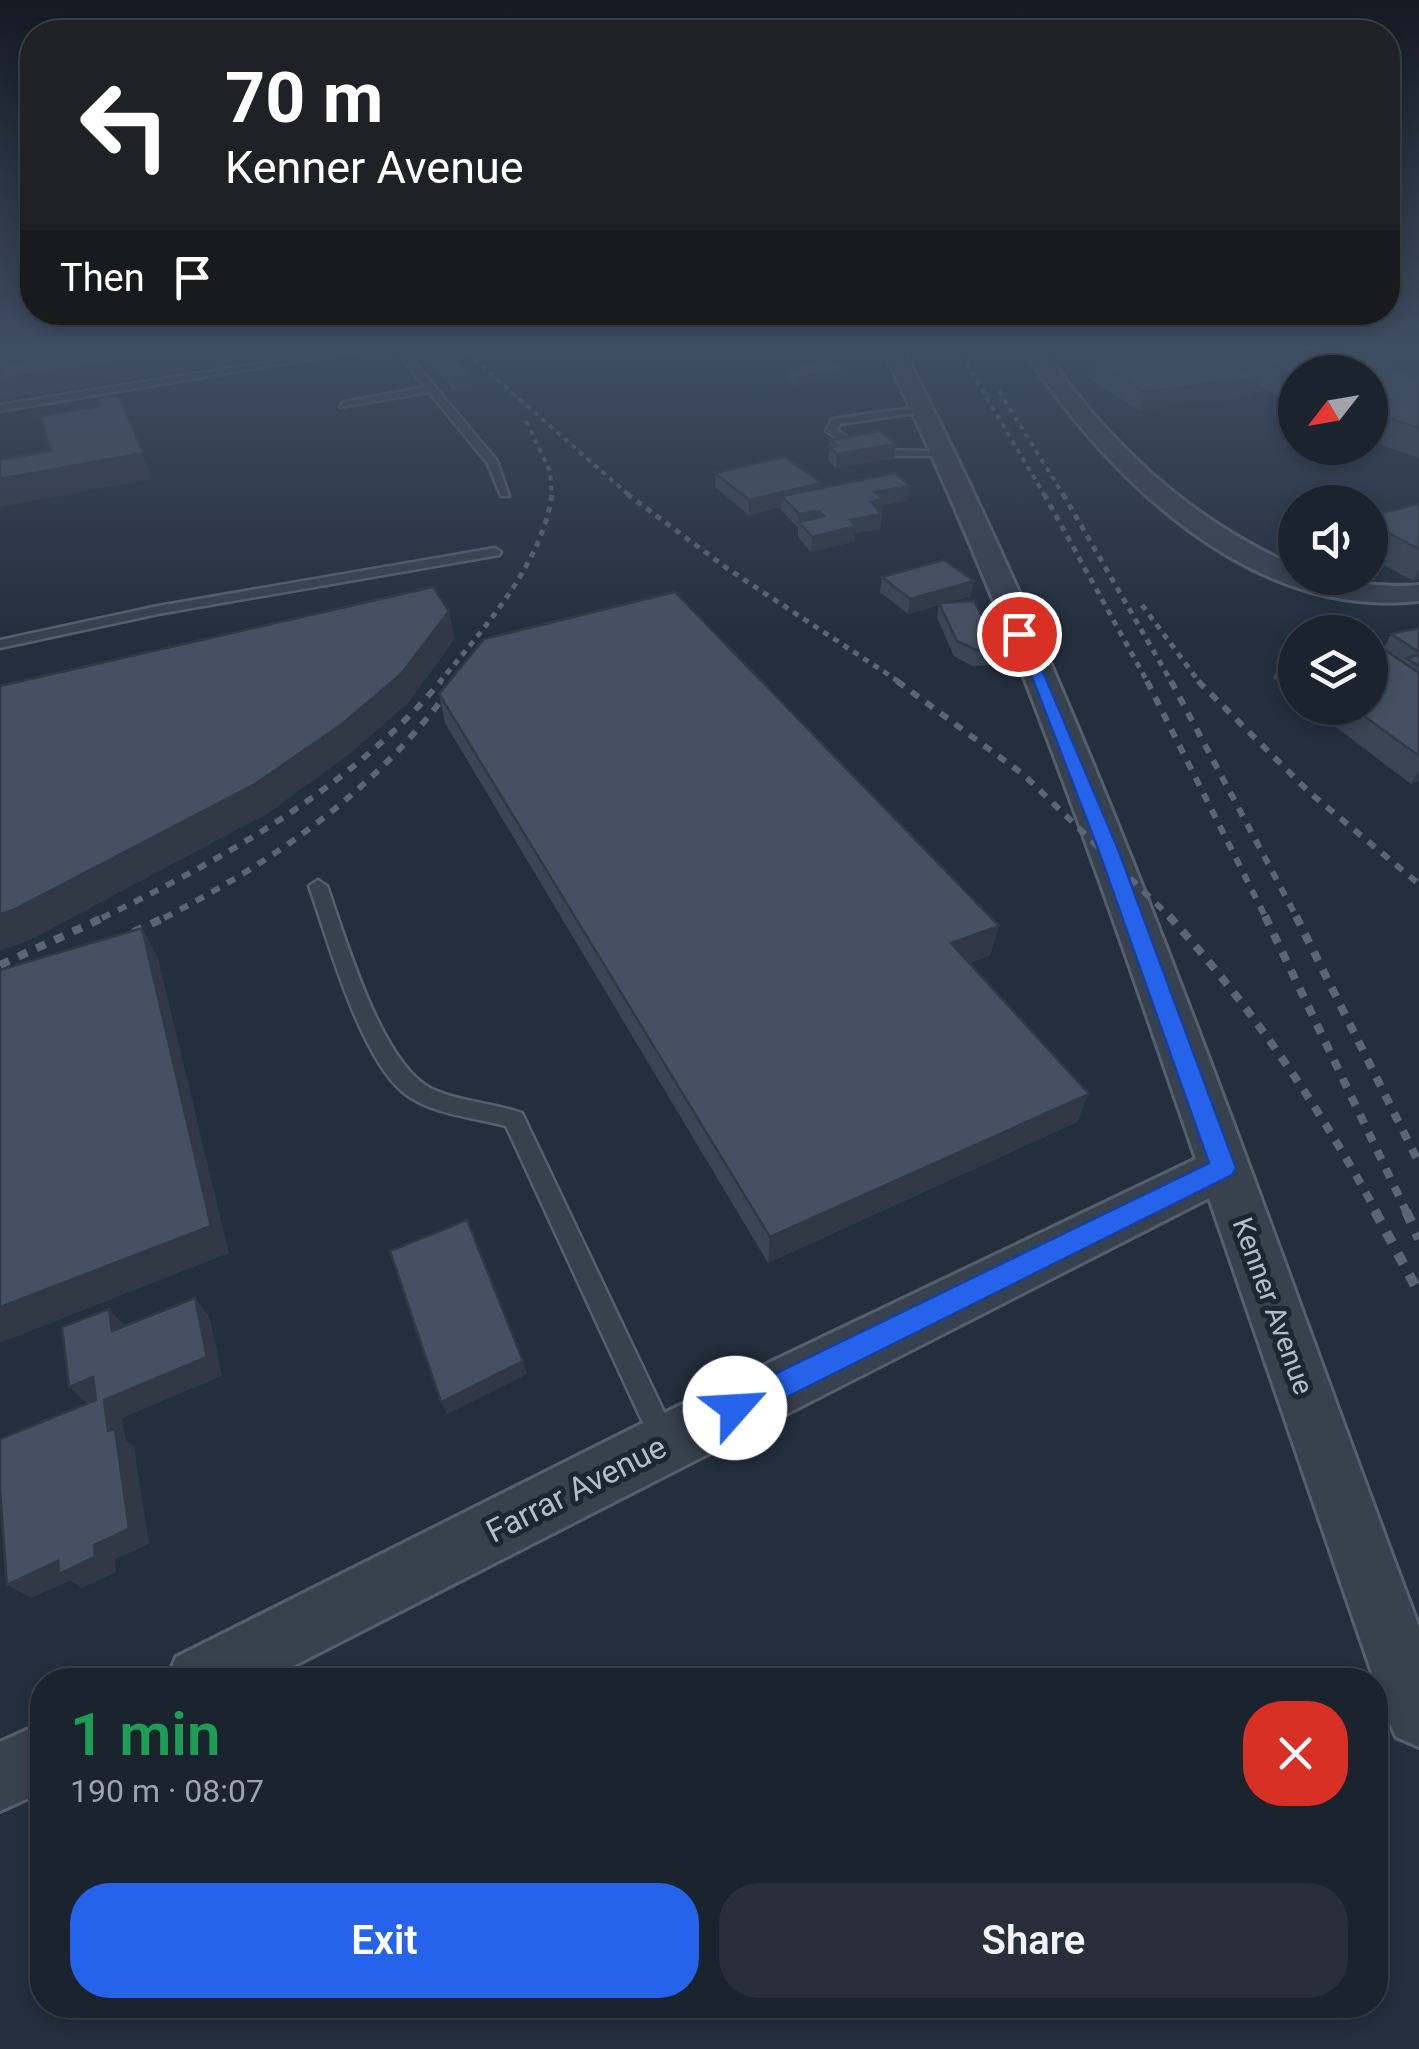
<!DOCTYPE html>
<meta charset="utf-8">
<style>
:root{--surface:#1b232e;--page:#282f3a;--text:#f1f3f6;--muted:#a0a4aa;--line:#39404a;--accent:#2563eb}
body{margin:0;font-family:Roboto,sans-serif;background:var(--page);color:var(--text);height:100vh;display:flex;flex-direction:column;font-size:38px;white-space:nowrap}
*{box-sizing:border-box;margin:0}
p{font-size:32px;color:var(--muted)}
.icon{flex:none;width:55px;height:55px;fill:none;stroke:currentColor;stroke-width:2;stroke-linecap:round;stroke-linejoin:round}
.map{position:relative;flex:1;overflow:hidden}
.panel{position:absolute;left:30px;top:1668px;width:1358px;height:350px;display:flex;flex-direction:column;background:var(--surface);border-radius:40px;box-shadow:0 5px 15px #0003,0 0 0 2px var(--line)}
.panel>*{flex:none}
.hud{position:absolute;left:20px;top:20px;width:1380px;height:305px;border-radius:40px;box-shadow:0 5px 15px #0003,0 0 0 2px var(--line);background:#202124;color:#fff;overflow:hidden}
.needle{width:65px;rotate:239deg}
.fabs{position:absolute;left:1278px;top:355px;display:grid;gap:20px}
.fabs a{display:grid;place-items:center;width:110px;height:110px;border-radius:50%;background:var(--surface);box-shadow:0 5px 15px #0003,0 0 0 2px var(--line);font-size:50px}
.pin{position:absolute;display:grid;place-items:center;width:85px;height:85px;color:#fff;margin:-42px;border:5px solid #fff;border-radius:50%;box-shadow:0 2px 10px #0007}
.me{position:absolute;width:110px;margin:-55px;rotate:64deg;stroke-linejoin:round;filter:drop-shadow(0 0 8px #0008)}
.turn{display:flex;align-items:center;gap:35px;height:210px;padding:0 40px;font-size:45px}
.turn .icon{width:130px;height:130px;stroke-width:2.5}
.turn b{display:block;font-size:70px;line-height:85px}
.then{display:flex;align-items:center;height:95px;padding:0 40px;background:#0003;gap:20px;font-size:38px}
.round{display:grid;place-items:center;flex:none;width:105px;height:105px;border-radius:40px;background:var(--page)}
.headline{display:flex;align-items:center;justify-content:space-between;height:170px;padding:0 40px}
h1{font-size:60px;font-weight:600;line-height:75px;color:#1e9e55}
.button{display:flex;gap:20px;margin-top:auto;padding:20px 40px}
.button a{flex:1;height:115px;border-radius:40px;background:var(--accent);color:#fff;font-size:40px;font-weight:600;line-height:115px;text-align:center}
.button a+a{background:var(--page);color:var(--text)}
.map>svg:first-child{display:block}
.green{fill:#263c3f}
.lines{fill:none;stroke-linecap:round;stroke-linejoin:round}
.lane-casing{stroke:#565f6c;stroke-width:5}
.street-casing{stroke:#565f6c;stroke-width:6}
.lane{fill:#38414e;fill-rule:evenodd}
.street{fill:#38414e;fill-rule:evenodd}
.rail-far4{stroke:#5a6575;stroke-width:4;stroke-dasharray:5 5;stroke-linecap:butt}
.rail-far3{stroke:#5a6575;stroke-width:5;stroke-dasharray:6 6;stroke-linecap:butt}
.rail-far2{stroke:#5a6575;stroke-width:6;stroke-dasharray:9 9;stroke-linecap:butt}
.rail-far1{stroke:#5a6575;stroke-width:8;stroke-dasharray:10 10;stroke-linecap:butt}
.rail{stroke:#5a6575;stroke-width:10;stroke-dasharray:12 12;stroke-linecap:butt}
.wall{fill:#3b4654}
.shaded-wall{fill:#303945}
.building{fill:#455162;stroke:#303945;stroke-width:2.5}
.route{fill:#2563eb;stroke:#184099;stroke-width:2.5}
.labels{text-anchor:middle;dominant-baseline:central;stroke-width:10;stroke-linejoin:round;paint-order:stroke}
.street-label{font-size:28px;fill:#b4bcc9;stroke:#1d2633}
.near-street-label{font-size:32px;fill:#b4bcc9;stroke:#1d2633}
</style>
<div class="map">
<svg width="1419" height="2049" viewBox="0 0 1419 2049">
<rect width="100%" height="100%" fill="#242f3e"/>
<!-- green -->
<path class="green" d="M1348,346h71v35z"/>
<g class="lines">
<!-- lane casing -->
<g class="lane-casing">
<g id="lane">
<path d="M366,346h23l-389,65v-6z"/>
<path d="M392,346h9l96,115 12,35h-8l-13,-32 -59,-72 -89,15 4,-5 81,-15z"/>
<path d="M925,406l4,5 -89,13 -3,6 28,20 80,1 5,3 -1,2h-87l-36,-25 6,-12z"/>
<path d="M495,548l6,4 -2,3 -341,59 -158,34v-8l158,-34z"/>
<path d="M318,880l9,6c19,53 54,178 105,203 28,13 61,14 90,24l151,318 4,9 -4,9 -9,4 -9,-4 -149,-323c-32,-9 -74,-11 -102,-33 -44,-35 -76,-153 -95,-207z"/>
</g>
</g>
<!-- street casing -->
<g class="street-casing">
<g id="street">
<path d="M881,346h20c209,404 358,855 518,1281v120l-23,-10 -10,-23 -177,-516 -943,482h-99l9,-23 469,-235 551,-263c-94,-275 -188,-551 -315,-813z"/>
<path d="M1021,346h20c66,96 147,173 254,220v12c43,0 81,11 124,7v16c-169,19 -313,-124 -398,-255z"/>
<path d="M42,1723v69l-42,19v-69z"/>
</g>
</g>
<!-- lane -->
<use href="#lane" class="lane"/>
<!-- street -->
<use href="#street" class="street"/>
<!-- rail-far4 -->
<g class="rail-far4">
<path d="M459,346l171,150"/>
<path d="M956,346l89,150"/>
<path d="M999,391l65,105"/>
<path d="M526,421l24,50 2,25"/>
</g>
<!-- rail-far3 -->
<g class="rail-far3">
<path d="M627,494l101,75 173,114"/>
<path d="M1044,494l104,189"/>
<path d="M1063,494l109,189"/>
<path d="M1142,605l58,78"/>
<path d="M439,683c44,-54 103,-118 113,-189"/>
</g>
<!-- rail-far2 -->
<g class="rail-far2">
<path d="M897,681l127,94 147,143"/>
<path d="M1147,681l119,237"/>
<path d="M1171,681l126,237"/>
<path d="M1198,681l111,111 110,92"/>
<path d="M102,918c123,-60 250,-131 339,-237"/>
<path d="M164,918c114,-59 212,-128 289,-233"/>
</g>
<!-- rail-far1 -->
<g class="rail-far1">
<path d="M1169,916c82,90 150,190 208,297"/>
<path d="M1265,916l142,297"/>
<path d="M1296,916l123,247"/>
<path d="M115,941l53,-25"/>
<path d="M0,965l107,-49"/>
</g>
<!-- rail -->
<g class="rail">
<path d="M1375,1211l44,82"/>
<path d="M1406,1211l13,28"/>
</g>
</g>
<!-- wall -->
<g class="wall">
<path d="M414,346h30l30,42 -19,4z"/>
<path d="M1087,346h262l70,34v78l-46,-16h-3v-70h-75v32l-39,-20 -4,12 -112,15 -52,-34 5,-19 11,-1z"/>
<path d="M794,365l53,4v7l-53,9 -7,-6v-7l6,-1z"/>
<path d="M830,440l64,18 -58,10 -8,-7z"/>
<path d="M715,473l106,15 87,12 -25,5 -3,24 -25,4v8l-44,11 -13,-15v-9l-17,-18v-3l-32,8 -34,-28z"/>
<path d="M1419,504v75l-6,2 -43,-24v-41z"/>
<path d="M882,577l89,19 -24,7 52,46 -3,16 -24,1 -18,-10 -17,-38 2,-13 -31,9 -28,-22z"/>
<path d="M1419,628v153l-8,3 -100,-76h59l14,-59 7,-15z"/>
<path d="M1295,653v42l-22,-17 10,-23z"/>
<path d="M439,694l560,232 -9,29 -20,8 107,159 -309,141 -323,-540z"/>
</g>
<!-- shaded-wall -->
<g class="shaded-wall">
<path d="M65,346h132l-197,29v-19z"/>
<path d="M219,346h124l-343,54v-21z"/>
<path d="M847,369v7l-53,9 1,-7z"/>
<path d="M472,375l2,13 -19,4 -2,-14z"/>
<path d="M1259,377l-7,19 -112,15 5,-19z"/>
<path d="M1384,417l-11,25h-3l1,-24z"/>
<path d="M896,444l-2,14 -58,10 1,-14z"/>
<path d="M143,453l9,26 -152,28v-28z"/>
<path d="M821,483l-1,14 -38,-1 -1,11 -32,8v-15z"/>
<path d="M910,486l-2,14 -25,5 -1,9 -11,-12 4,-10z"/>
<path d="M819,511l-1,14 -19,-3v-8z"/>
<path d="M881,514l-1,15 -25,4v8l-44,11 1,-15 38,-17z"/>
<path d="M1419,569v10l-6,2z"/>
<path d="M974,581l-3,15 -63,18 2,-15z"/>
<path d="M449,611l6,28 -47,64 -57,50 -84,61 -235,125 -32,12v-37z"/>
<path d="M1419,770v11l-8,3z"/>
<path d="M999,926l-9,29 -45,18 6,-30z"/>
<path d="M142,928l16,30 71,295 -229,90v-36z"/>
<path d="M1089,1094l-12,28 -309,141 2,-26z"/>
<path d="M195,1298l15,20 12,58 -100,42 4,22 8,7 15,97 -34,15 1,13 -34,16 -12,-7 -39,17 -24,-13 87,-40 14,-114 -4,-31z"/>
<path d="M109,1309l18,19 -15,3z"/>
<path d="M523,1361l4,13 -80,40 -6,-12z"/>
<path d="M93,1377l19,18 -23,10 -20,-18z"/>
</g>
<!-- building -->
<g class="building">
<path d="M0,346h65l-65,10z"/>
<path d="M129,346h90l-219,33v-14z"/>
<path d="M423,346h21l28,29 -19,3z"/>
<path d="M1121,346h83l55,31 -114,15 -52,-34 39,-5z"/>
<path d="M1238,346h111l70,34v48l-35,-11 -14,1v-46h-75v4z"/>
<path d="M830,359l17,10 -52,9 -8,-6 14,-2 -7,-5z"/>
<path d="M119,395l24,58 -143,26v-19l51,-9 -11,-35 60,-10 -2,-8z"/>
<path d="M880,431l16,13 -59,10 -8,-7 9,-1 -8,-6z"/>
<path d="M785,457l36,26 -72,17 -34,-27z"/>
<path d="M895,473l15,13 -35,6 8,7 -12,3 10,12 -31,6 6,6 -44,11 -13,-15 25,-6 -5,-5 -20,3 -17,-18z"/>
<path d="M1419,504v45l-49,-26v-7z"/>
<path d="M944,560l30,21 -64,18 -28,-22z"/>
<path d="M433,587l16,24 -48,63 -59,50 -87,60 -242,126 -13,4v-228z"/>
<path d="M675,592l324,334 -48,17 138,151 -319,143 -331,-543 45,-55z"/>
<path d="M974,601l25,48 -23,1 -19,-9 -18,-38z"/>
<path d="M1419,628v24l-28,-18z"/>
<path d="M1370,640l49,33v83l-66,-48h17z"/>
<path d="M1295,653v12l-12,-10z"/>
<path d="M1419,655v11l-13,-8z"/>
<path d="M142,928l69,298 -211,81v-337z"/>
<path d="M467,1220l56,141 -82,41 -51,-151z"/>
<path d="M195,1298l12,59 -103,43 4,31 7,-2 14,100 -35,16 1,12 -36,17 -1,-13 -51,24 -7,-96v-50l96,-39 -3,-23 -24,10 -7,-60 47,-18 3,22z"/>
</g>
<!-- sky -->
<linearGradient id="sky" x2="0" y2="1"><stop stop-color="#141a22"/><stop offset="0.55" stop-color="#3f4d63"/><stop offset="1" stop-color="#3f4d63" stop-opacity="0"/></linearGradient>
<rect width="1419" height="633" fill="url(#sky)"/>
<!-- route -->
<path class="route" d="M1014,630l13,4 91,215 118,319 -4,7 -497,248 -10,-5 -5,-10 5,-10 484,-235 -111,-314z"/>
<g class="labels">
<!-- street labels -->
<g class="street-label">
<text transform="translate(1273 1306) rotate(70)">Kenner Avenue</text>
</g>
<!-- near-street labels -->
<g class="near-street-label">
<text transform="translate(576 1489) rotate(-27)">Farrar Avenue</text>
</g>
</g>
</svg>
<div class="fabs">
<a><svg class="needle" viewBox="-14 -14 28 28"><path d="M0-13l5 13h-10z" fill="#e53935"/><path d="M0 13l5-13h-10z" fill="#a0a4aa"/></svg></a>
<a><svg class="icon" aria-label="sound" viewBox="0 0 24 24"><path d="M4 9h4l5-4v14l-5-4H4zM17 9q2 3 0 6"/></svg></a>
<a><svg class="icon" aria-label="layers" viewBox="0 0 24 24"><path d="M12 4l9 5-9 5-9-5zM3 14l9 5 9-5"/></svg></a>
</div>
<div class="pin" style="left:1019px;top:634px;background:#d93025"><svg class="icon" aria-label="arrive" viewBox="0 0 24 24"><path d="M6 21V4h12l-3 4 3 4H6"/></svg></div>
<svg class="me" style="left:735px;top:1408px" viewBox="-20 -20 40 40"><circle r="19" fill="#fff"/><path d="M0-13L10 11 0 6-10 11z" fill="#2563eb"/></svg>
<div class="hud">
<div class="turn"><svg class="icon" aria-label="left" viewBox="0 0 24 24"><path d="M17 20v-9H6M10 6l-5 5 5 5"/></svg><div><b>70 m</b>Kenner Avenue</div></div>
<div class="then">Then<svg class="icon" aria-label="arrive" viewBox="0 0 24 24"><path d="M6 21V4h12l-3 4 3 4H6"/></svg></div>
</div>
<section class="panel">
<div class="headline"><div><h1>1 min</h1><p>190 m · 08:07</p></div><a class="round" style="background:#d93025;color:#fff"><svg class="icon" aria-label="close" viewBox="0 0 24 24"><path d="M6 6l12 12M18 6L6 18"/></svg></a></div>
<div class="button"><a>Exit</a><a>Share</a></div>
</section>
</div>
